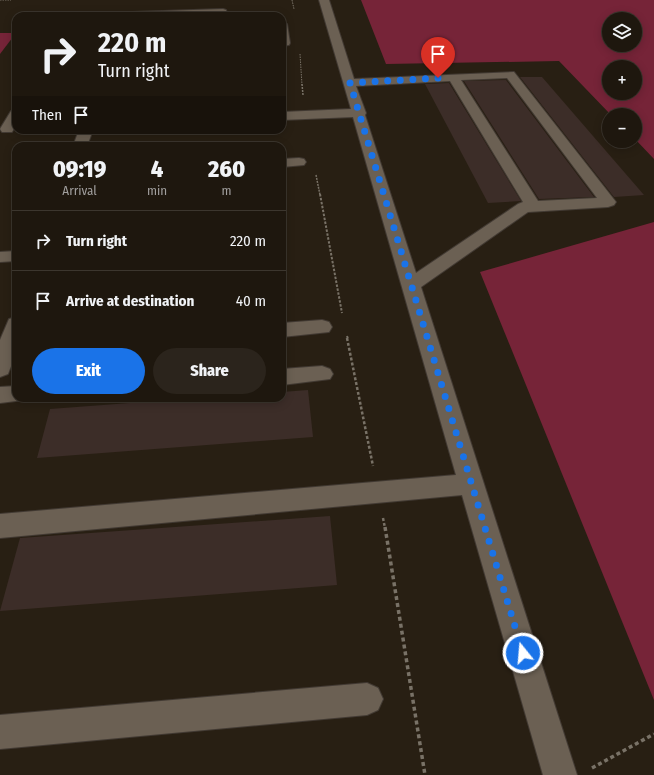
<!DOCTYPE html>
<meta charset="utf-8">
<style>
:root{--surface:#1e170e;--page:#2b241c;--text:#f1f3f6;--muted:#a19f9e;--line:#3c362e;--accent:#1a73e8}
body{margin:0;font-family:"Fira Sans Condensed",sans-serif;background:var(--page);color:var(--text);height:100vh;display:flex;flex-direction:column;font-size:15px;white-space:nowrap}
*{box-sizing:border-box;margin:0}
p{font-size:13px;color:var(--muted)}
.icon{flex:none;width:22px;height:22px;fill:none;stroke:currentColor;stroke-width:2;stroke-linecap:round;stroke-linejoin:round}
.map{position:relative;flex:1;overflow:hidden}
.panel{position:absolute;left:12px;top:142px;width:274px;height:260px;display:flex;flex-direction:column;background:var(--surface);border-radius:12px;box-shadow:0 2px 10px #0003,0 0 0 1px var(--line)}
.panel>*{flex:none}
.guide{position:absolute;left:12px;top:12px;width:274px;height:122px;border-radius:12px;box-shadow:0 2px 10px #0003,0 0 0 1px var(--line);background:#1e170e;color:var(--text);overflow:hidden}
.controls{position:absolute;left:602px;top:12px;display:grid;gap:8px}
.controls a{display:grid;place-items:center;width:40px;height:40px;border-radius:50%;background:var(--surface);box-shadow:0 2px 10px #0003,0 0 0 1px var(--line);font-size:20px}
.pin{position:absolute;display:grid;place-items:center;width:34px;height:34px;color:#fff;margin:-41px -17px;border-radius:50% 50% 50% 0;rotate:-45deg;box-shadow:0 0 4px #0007}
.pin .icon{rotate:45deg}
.me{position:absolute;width:44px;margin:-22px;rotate:343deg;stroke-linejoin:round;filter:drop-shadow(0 0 3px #0008)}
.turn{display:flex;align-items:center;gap:14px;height:84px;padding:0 20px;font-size:18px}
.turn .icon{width:52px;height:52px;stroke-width:2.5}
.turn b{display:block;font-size:28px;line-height:34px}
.then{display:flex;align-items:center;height:38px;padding:0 20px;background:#0003;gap:8px;font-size:15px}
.eta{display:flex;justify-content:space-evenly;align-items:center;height:68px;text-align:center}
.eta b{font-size:24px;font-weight:800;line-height:28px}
.action{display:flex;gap:8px;margin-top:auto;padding:8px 20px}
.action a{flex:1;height:46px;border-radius:24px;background:var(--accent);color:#fff;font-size:16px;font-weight:800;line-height:46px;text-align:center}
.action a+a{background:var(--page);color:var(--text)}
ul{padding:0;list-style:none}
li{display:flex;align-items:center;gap:12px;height:60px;padding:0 20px;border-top:1px solid var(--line)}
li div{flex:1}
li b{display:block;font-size:15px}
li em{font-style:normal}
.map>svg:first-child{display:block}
.green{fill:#762438;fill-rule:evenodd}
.building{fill:#3c2d28}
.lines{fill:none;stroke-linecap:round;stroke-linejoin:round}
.minor-casing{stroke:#423a33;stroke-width:2}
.path-far4{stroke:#797267;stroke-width:1;stroke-dasharray:1.5 1;stroke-linecap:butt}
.path-far3{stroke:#797267;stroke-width:1.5;stroke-dasharray:2 1;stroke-linecap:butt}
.path-far2{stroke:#797267;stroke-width:2;stroke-dasharray:2.5 1.5;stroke-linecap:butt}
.path-far1{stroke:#797267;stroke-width:2.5;stroke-dasharray:3 2;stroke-linecap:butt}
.path{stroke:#797267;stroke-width:3.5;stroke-dasharray:4 3;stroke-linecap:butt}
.minor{fill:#6b6053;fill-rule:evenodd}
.route{stroke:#1a73e8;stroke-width:7;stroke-dasharray:0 12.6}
</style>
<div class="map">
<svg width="654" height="775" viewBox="0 0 654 775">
<rect width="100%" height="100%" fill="#281f13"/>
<!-- green -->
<g class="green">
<path d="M361,0h293v159l-19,-20v-24h-24l-52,-54 -173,3zM609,19h26v26h-26zM609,67h26v26h-26z"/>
<path d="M0,33h16l-16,21z"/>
<path d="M654,222v478l-174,-428z"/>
</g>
<!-- building -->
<g class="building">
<path d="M520,77h22l102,118 -30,2z"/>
<path d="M506,80l88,117 -55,2 -75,-118z"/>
<path d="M449,83l72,118 -33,2 -63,-119z"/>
<path d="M308,390l5,47 -276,21 13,-49 146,-11h86v-6z"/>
<path d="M330,516l7,69 -337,26 20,-73z"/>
</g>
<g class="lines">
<!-- minor casing -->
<g class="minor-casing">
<g id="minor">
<path d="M319,0h10l25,79 160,-7 102,130 -2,3 -6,2 -80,5 -107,75 156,488h-34l-81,-280 -462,43v-24l456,-39 -103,-358 -71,3v-8l69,-3zM507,78l90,120 -59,3 -77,-121zM450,81l73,121 -5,2 -102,69 -51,-158 1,-2 -10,-27z"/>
<path d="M223,9l3,1 2,6h-131l5,-3z"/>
<path d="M282,21l5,3 3,19 -1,2 -7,1z"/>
<path d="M16,110c0,9 1,15 -4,22h-10l-2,-3 11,-18z"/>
<path d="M79,130h14l-6,16h-14z"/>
<path d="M299,158l5,1 2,3 -2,3 -22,2v-8z"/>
<path d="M16,251v10l-16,1v-10z"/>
<path d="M16,317v36l-8,21 -8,3v-37l9,-21z"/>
<path d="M322,320l7,2 3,5 -3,5 -47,5v-14z"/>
<path d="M322,366l8,3 3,5 -3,5 -48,6v-16z"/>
<path d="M16,386v12h9l-1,2 -24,3v-16z"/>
<path d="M367,683l11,5 5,11 -5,11 -11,5 -367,34v-34z"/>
</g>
</g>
<!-- path-far4 -->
<g class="path-far4">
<path d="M0,0h11"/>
<path d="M292,0l2,9"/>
<path d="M300,54l2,31"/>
</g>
<!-- path-far3 -->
<g class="path-far3">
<path d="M302,84l1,11"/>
<path d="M316,175l4,20"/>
</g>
<!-- path-far2 -->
<g class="path-far2">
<path d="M320,194l22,119"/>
<path d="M347,336l1,3"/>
</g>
<!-- path-far1 -->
<g class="path-far1">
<path d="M347,338l26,128"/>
<path d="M383,518l2,10"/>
</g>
<!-- path -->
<g class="path">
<path d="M385,527l40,248"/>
<path d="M592,768l62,-34"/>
</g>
<!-- minor -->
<use href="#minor" class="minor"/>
</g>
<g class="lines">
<!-- route -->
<path class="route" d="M438,78l-88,5 173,570"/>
</g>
</svg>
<div class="controls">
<a><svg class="icon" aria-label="layers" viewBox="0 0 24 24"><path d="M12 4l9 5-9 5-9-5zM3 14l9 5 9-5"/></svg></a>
<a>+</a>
<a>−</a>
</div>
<div class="pin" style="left:438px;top:78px;background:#d93025"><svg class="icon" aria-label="arrive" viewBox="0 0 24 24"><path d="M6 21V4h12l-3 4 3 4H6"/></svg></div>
<svg class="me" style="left:523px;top:653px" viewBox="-20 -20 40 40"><circle r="17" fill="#1a73e8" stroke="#fff" stroke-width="3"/><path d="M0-11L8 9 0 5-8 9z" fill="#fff"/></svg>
<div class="guide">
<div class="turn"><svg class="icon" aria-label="right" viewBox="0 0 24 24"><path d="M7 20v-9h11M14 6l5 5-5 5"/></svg><div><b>220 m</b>Turn right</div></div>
<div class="then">Then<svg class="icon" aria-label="arrive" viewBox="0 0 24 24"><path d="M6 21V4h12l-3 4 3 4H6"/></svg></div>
</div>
<section class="panel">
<div class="eta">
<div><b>09:19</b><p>Arrival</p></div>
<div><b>4</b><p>min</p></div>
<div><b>260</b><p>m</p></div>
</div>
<ul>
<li><svg class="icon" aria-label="right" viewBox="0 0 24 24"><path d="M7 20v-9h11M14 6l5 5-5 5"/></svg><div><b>Turn right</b></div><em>220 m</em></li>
<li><svg class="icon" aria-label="arrive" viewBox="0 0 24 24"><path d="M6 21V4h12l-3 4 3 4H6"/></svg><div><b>Arrive at destination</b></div><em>40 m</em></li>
</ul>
<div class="action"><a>Exit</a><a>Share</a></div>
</section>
</div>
